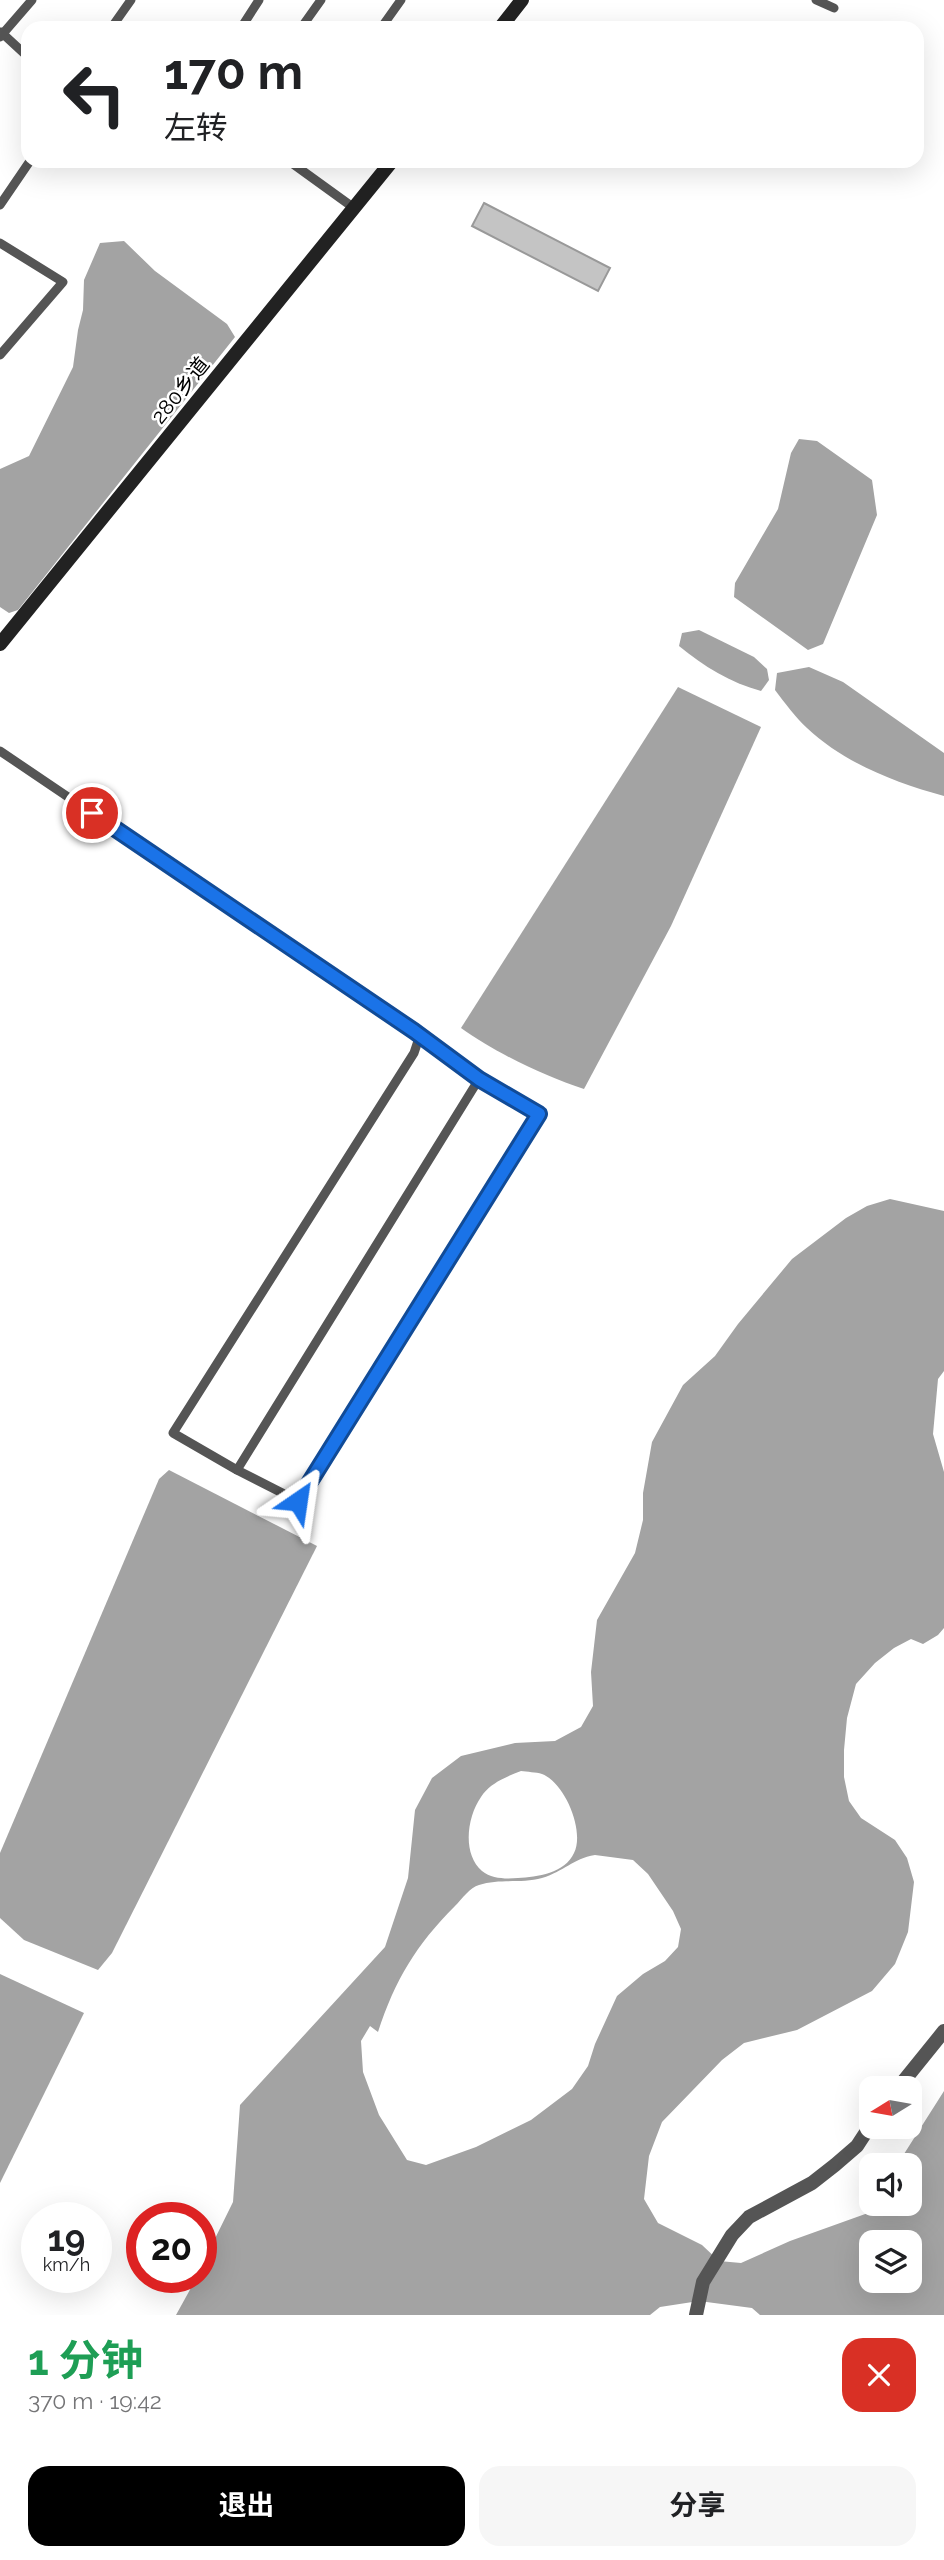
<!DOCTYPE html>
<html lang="zh">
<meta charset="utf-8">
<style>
:root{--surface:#fff;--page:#f6f6f6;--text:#202124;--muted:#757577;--accent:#000}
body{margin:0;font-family:Raleway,"Noto Sans SC",sans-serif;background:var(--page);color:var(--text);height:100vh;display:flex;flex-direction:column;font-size:26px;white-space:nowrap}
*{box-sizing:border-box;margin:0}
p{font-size:23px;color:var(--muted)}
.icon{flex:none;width:38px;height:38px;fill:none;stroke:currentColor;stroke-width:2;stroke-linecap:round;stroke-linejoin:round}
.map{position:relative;height:2315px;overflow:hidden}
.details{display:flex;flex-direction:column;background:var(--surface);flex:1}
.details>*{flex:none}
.top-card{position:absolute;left:21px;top:21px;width:903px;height:147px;border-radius:21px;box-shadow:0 7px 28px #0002;background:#fff;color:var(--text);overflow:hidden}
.needle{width:46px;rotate:259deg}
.buttons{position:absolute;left:859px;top:2076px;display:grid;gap:14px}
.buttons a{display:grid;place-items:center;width:63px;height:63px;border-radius:14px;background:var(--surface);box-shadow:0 7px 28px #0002;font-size:35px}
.speed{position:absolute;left:21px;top:2202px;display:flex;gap:14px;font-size:35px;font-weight:700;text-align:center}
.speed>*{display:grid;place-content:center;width:91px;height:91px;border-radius:50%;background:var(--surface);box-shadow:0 7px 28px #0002;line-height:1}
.speed small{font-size:18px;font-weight:400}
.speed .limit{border:10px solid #d22;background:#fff;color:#111}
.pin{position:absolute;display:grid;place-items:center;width:60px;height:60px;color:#fff;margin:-30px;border:4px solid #fff;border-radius:50%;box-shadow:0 2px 7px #0007}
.me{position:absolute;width:77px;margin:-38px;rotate:32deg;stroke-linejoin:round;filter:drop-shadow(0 0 5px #0008)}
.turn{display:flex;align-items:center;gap:24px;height:147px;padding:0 28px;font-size:32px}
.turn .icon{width:91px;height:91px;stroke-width:2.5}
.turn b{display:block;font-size:49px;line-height:60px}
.round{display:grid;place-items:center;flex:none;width:74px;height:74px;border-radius:21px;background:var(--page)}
.headline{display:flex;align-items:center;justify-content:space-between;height:119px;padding:0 28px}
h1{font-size:42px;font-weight:700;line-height:52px;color:#1e9e55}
.action{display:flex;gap:14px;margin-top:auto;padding:14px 28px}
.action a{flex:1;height:80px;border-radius:21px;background:var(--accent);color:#fff;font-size:28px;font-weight:700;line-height:80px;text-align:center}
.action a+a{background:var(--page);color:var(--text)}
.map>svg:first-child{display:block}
.water{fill:#a3a3a3;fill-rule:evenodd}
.building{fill:#c4c4c4;stroke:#999;stroke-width:2}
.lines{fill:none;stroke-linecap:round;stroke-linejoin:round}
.lane{stroke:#555;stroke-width:9}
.street{stroke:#555;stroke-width:14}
.secondary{stroke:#222;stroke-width:14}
.route-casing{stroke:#114b97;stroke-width:18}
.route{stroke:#1a73e8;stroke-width:12}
.labels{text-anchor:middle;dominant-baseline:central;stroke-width:5;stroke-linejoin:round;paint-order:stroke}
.street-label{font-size:21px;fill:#000;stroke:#fff}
</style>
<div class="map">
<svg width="944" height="2315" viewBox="0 0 944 2315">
<rect width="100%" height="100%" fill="#fff"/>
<!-- water -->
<g class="water">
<path d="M124,241l31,30 72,53 8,13 -217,273 -9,3 -9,-6v-138l29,-13 44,-89 5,-37 5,-20 1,-30 16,-37z"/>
<path d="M799,439l18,2 55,39 5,35 -54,129 -15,6 -74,-53 1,-14 43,-74 13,-56z"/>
<path d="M699,630l55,27 13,12 2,11 -8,11c-30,-8 -58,-25 -82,-45l3,-13z"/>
<path d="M809,667l34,15 101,71v43c-48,-13 -100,-33 -137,-68 -12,-11 -22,-25 -32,-38l2,-17z"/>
<path d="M678,687l83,40 -90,199 -87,163c-38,-12 -90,-37 -123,-61z"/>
<path d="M890,1199l54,12v160l-6,8 -5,55 11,38v156l-6,7 -15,9 -12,-5 -17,9 -19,15 -19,21 -9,34 -3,32v27l5,24 12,17 34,22 12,18 7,24 -6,50 -13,32 -23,27 -75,39 -53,13 -22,17 -60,62 -13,34 -5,43 14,24 44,22 17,16 22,2 49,-22 78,-28 6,-10h36v-38h-13l47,-74v224h-184l-8,-7 -53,-7 -39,6 -10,8h-474l21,-38h4v-10l32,-65 7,-97 145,-158 23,-69 7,-68 17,-32 29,-22 54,-13 40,-2 26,-14 12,-21 -2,-34 6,-52 38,-67 8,-33v-27l9,-51 31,-57 32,-29 23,-32 54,-65 54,-41 21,-12zM521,1771c6,1 15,1 21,3 23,9 43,57 32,79 -9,20 -37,24 -56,25 -12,1 -26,1 -36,-7 -20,-17 -15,-54 -1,-74 9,-14 25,-20 40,-26zM595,1855l38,5 15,14 25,37 8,18 -3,18 -13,14 -22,13 -26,22 -22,48 -7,22 -16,23 -41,31 -55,27 -50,18 -19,-5 -28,-45 -16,-43 -2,-31 9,-15 8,6c17,-52 38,-87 77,-126 7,-7 15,-19 24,-21 20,-7 43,-1 63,-7 23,-7 30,-19 53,-23zM872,2242h38v38h-38z"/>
<path d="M169,1470l148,76 -205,407 -14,17 -74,-30 -24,-22v-65l159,-374z"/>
<path d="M0,1974l84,39 -84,170z"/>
</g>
<!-- building -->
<path class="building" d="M484,203l126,65 -12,23 -126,-65z"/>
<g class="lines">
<!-- lane -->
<g class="lane">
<path d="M816,0l18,8"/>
<path d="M120,28l-6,-4 17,-24"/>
<path d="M241,28l18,-28"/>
<path d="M301,28l20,-28"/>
<path d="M381,28l20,-28"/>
<path d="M1,32l27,25"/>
<path d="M0,37l32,-37"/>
<path d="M289,161l65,47"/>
<path d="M0,205l30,-44"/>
<path d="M0,243l63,39 -63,73"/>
<path d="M0,751l414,280 4,10 -4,12 -241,380 64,37 61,31 241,-387 -60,-35"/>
<path d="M237,1470l242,-391 -62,-46"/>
</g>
<!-- street -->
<g class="street">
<path d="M898,2088l46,-57"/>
<path d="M696,2315l7,-33 29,-47 17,-18 63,-34 23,-18 22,-19 15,-23"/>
</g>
<!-- secondary -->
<g class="secondary">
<path d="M500,28l22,-28"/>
<path d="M0,644l392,-483"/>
</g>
</g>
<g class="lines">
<!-- route casing -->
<g class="route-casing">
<path id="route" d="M92,813l322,218 65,48 60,35 -241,387"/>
</g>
<!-- route -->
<use href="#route" class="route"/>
</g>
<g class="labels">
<!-- street labels -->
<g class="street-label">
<text transform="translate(180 390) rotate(-51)">280乡道</text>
</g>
</g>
</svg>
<div class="buttons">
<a><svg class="needle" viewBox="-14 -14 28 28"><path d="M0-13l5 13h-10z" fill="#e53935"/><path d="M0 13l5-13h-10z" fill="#757577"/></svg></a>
<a><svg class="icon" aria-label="sound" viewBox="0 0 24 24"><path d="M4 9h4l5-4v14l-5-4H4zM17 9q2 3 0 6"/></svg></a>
<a><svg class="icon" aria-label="layers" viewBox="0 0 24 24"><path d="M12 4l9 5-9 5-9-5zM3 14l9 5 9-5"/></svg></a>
</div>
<div class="speed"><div>19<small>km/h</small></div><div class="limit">20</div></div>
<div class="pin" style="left:92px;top:813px;background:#d93025"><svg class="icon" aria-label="arrive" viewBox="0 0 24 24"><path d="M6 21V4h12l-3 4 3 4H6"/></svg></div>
<svg class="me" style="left:298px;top:1501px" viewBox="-20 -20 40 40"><path d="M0-17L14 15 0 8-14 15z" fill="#1a73e8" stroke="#fff" stroke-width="4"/></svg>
<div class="top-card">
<div class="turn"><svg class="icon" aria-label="left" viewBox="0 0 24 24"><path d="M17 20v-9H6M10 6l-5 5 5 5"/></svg><div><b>170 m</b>左转</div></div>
</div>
</div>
<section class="details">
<div class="headline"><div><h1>1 分钟</h1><p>370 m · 19:42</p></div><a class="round" style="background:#d93025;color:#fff"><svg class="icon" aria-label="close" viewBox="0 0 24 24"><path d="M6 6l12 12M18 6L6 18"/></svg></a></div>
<div class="action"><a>退出</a><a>分享</a></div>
</section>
